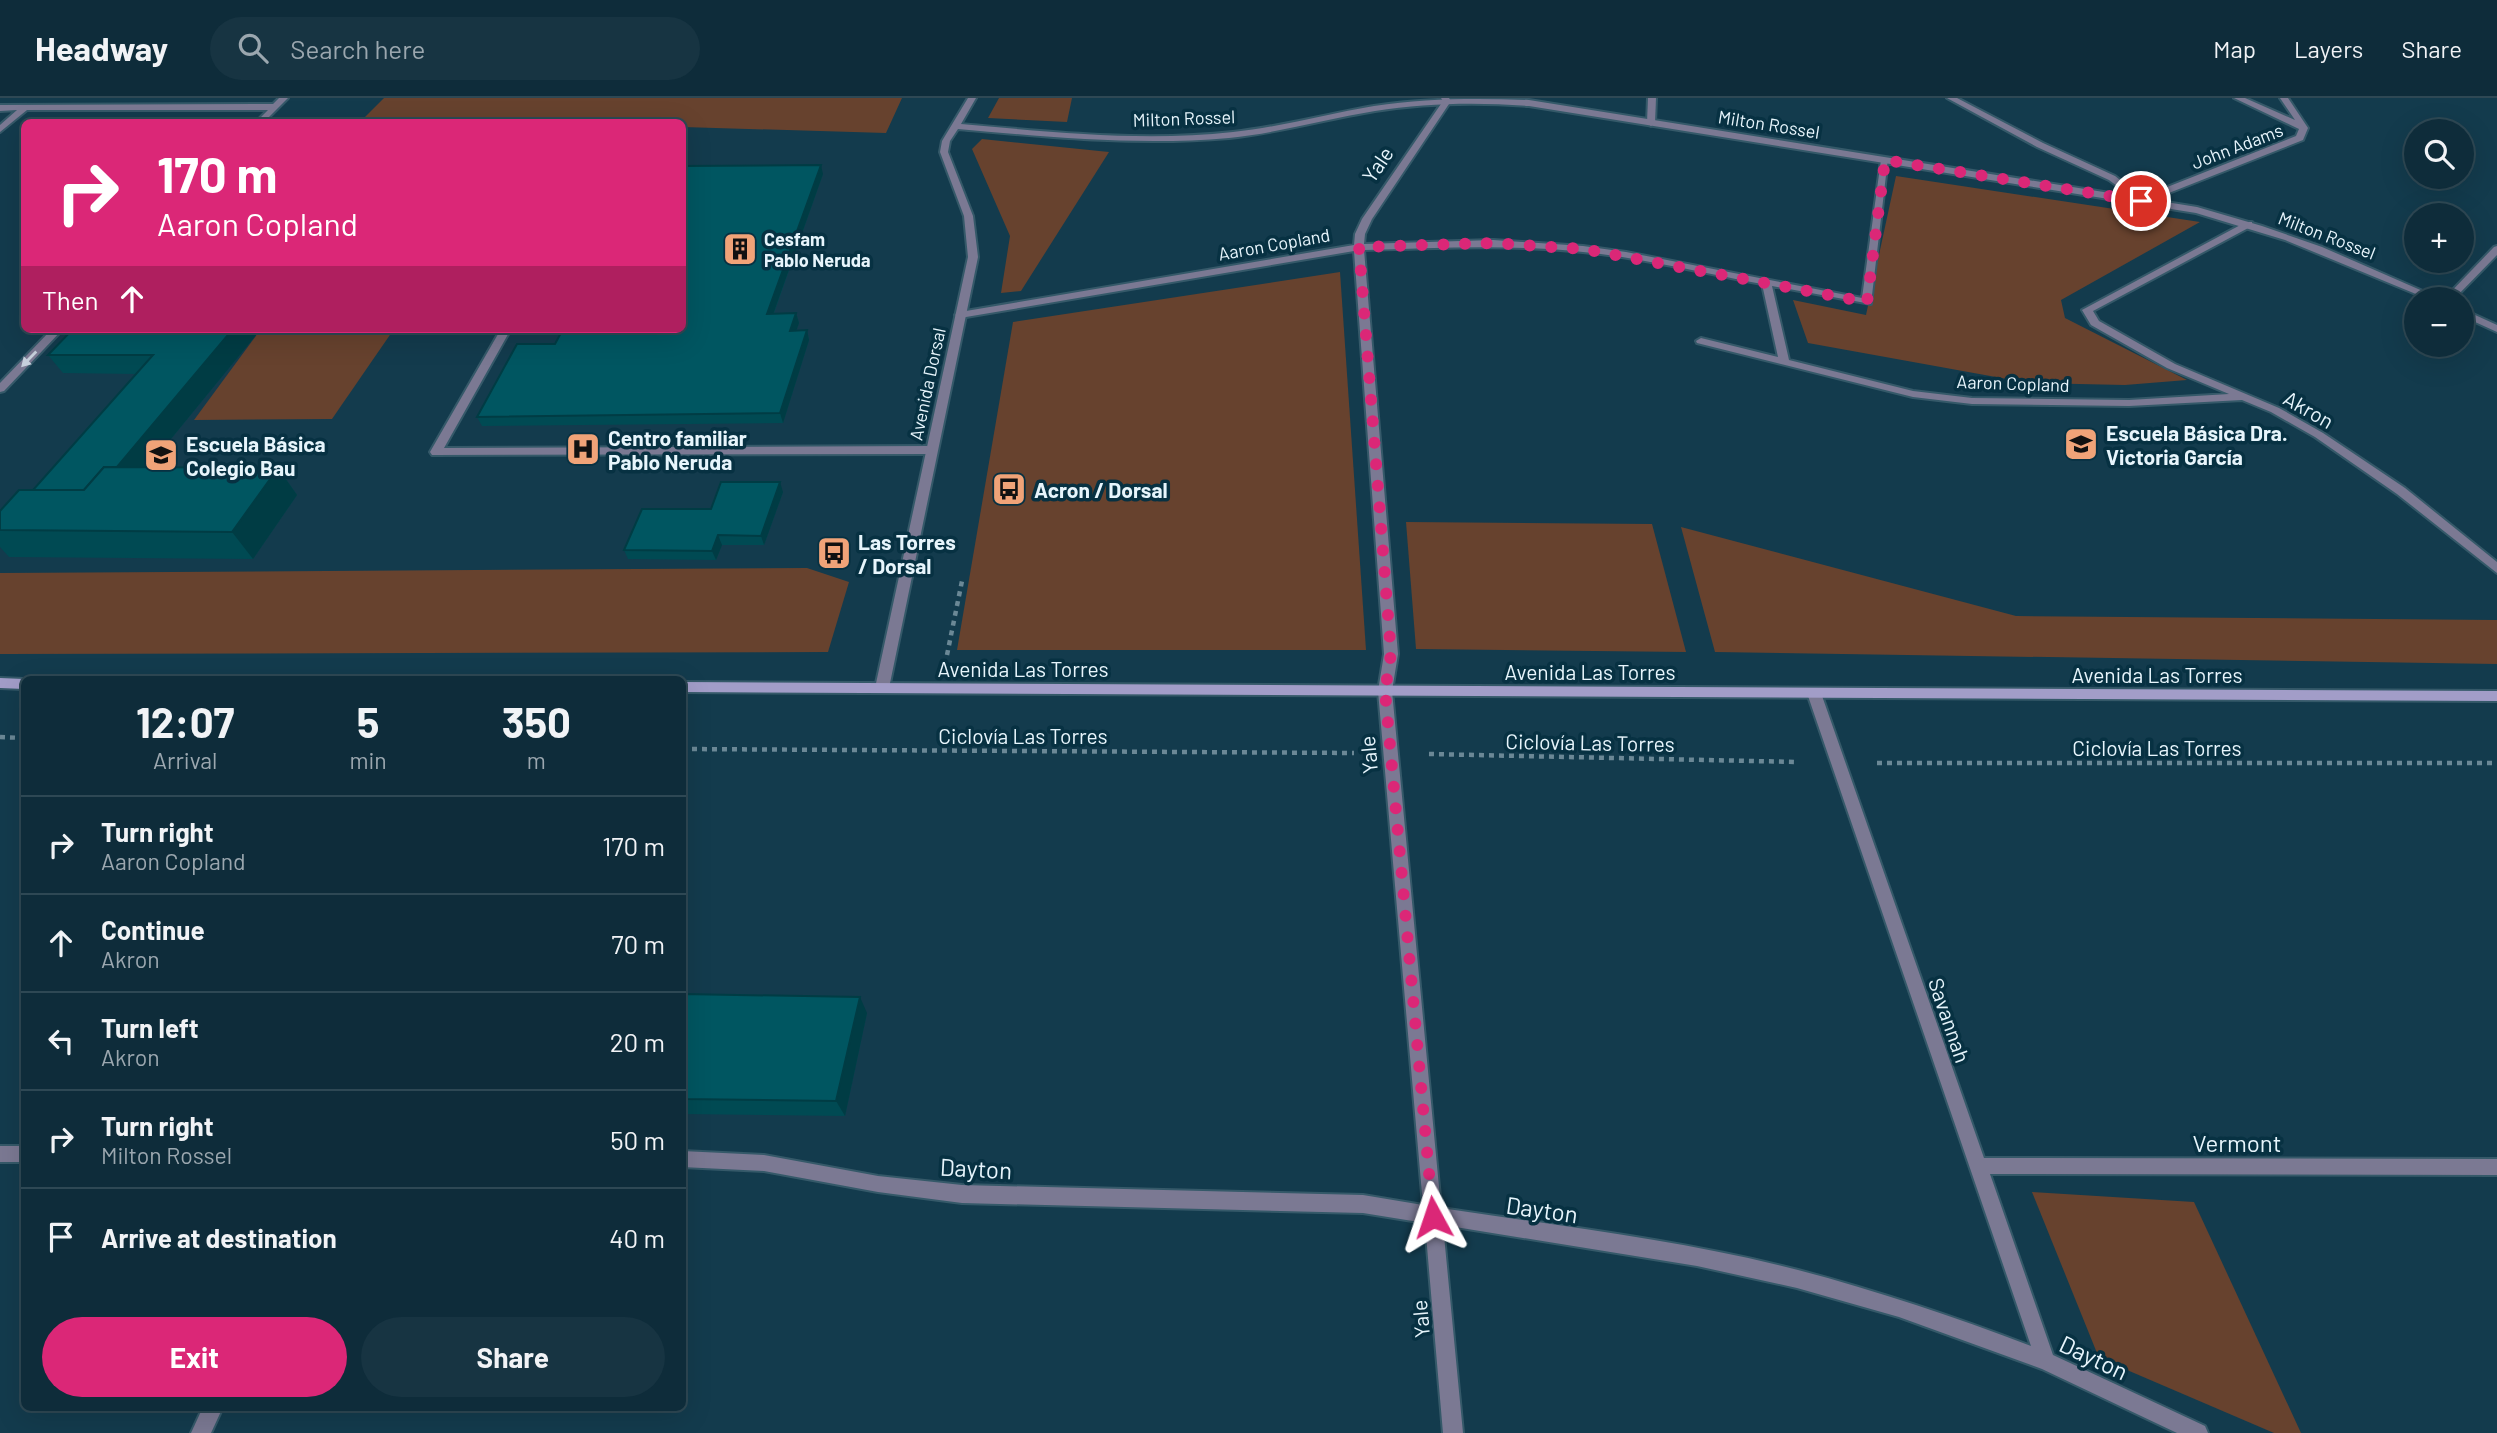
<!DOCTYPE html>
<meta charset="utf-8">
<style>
:root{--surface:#0e2c3a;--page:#173442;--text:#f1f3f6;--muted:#9ba7af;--line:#2e4854;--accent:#db2777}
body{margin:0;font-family:Barlow,sans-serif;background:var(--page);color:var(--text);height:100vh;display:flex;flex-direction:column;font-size:26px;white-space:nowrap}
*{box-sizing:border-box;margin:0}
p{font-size:23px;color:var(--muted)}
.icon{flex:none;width:38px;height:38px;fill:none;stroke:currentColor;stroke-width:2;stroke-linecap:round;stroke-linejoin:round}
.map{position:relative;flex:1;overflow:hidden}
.sheet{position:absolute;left:21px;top:578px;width:665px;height:735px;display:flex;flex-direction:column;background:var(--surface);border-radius:10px;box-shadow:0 7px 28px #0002,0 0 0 2px var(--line)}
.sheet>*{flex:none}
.banner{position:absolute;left:21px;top:21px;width:665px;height:214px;border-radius:10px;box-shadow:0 7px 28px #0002,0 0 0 2px var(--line);background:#db2777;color:#fff;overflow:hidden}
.buttons{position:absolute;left:2404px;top:21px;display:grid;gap:14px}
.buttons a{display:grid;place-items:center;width:70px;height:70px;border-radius:50%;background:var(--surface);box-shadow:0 7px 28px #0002,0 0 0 2px var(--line);font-size:35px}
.pin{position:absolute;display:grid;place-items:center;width:60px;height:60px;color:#fff;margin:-30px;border:4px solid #fff;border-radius:50%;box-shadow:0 2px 7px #0007}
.me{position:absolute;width:77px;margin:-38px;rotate:355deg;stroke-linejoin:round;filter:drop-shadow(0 0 5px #0008)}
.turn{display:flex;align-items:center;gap:24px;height:147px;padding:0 21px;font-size:32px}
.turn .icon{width:91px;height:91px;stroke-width:2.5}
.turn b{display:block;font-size:49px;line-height:60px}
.then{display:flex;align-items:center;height:66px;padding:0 21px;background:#0003;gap:14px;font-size:26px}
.eta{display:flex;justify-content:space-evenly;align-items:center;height:119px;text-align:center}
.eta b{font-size:42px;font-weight:700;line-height:49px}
.cta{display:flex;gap:14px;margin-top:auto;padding:14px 21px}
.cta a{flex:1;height:80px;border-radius:42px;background:var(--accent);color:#fff;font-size:28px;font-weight:700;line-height:80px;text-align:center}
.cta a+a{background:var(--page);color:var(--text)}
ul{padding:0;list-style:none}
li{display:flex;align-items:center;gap:21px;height:98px;padding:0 21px;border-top:2px solid var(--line)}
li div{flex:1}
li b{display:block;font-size:26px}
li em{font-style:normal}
header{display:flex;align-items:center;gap:42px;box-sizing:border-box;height:98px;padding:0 35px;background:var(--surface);border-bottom:2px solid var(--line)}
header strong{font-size:33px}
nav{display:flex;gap:38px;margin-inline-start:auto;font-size:24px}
.search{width:490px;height:63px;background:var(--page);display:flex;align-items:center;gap:18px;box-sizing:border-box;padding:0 24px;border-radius:38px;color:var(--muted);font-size:26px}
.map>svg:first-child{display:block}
.green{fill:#67422e}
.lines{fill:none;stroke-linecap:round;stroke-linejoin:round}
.service-casing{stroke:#355969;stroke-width:4}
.minor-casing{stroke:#355969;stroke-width:4}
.tertiary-casing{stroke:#355969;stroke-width:4}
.secondary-casing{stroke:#355969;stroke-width:4}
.path{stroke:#6b8896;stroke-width:4.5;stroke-dasharray:5 5;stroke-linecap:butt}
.service{fill:#7b7993;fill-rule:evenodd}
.minor{fill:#7b7993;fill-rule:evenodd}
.tertiary{fill:#7b7993;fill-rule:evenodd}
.secondary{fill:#a29dc8;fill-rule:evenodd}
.wall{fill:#004a53}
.shaded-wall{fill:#003c44}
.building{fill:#005661;stroke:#003c44;stroke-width:2}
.oneway{fill:#c7d0dc}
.route{stroke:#db2777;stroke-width:12;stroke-dasharray:0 21.6}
.labels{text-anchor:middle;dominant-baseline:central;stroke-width:7;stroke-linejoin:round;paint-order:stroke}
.far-street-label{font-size:18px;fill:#e7f5fc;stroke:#073142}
.far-poi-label{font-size:18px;font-weight:bold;fill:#e7f5fc;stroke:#073142;text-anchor:start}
.street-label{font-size:21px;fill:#e7f5fc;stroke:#073142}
.poi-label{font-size:21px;font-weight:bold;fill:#e7f5fc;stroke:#073142;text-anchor:start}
.near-street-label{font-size:24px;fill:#e7f5fc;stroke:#073142}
</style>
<header>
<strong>Headway</strong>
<div class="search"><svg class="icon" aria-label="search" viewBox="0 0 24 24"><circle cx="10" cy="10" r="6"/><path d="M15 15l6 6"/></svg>Search here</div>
<nav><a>Map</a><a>Layers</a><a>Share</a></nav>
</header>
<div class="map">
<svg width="2497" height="1335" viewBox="0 0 2497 1335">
<rect width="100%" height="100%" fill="#133b4d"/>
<!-- green -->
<g class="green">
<path d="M384,0h518l-16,35 -203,-6 -1,-5h-171l-147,-4z"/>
<path d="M999,0h73l-5,24 -79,-4z"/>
<path d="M982,41l127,13 -88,139 -20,2 9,-57 -38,-87z"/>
<path d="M1896,78l304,46 -139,78 4,18 122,62 -62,5 -96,-2 -221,-40 -15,-43 73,15z"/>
<path d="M1340,174l26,378h-409l56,-328z"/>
<path d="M261,231h133l-62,90 -138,1z"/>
<path d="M1406,424l246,2 34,128 -270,-3z"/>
<path d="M1681,429l335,89 481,4v44l-782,-12z"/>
<path d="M807,470l42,14 -21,70 -828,2v-81z"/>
<path d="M2032,1094l162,10 107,231h-27l-175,-75z"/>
</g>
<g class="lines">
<!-- service casing -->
<g class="service-casing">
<path id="service" d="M501,231h10l-67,119 487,-2 6,4 -6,4 -499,1 -2,-3z"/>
</g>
<!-- minor casing -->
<g class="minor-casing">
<g id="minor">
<path d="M279,0h9l-24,24h-8l12,-12h-241l-27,22v-7l17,-15 -17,1v-6l273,-1z"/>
<path d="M1441,0h8l2,3 -79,118 -7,15 -1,10 129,-4 90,6 43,6 236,46 19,-138 7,-2 -17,146 -99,-18 17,74 124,31 59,7 157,2 100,-6 -62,-26 -76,-43 -9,-15 164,-88h6v4l-159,85 6,10 76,43 104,44 44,25 82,55 92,74v11l-100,-79 -82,-57 -44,-25 -29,-12 -113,6 -157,-2 -59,-7 -216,-54 -1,-2 5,-3 77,19 -16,-73c-60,-11 -119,-26 -179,-32 -73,-8 -146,-4 -219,-2l34,404 -6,37 49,517c119,18 240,32 357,62 80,21 157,47 233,76l-224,-653 7,-5 7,5 163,465 513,1v16l-507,-1 63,181 152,71 3,7h-31l-135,-64 -143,-52 -102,-29 -100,-22 -254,-41 20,208h-20l-18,-210 -62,-10 -401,-10 -84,-11 -114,-21 -82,-4v-16l82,4 114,21 84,9 401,10 60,10 -45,-514 6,-37 -30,-403 -394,67 -5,-3 5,-3 394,-67 1,-11 7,-15 81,-118z"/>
<path d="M1648,0h8l-1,25 -4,3 -4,-3z"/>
<path d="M1947,0h10l86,45 72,33 27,21 154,-61 3,-7 -65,-31h11l50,22 -15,-22h8l20,30 -5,12 -162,64 -32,-24 -72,-33z"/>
<path d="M2497,148v9l-43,44h-10l50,-52z"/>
<path d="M52,231h11l-59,62 -4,1v-9z"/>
<rect x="0" y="1048" width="24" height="16"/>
<path d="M203,1309h20l-12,26h-20z"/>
</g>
</g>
<!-- tertiary casing -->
<g class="tertiary-casing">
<g id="tertiary">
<path d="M968,0h8l-15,26c90,8 181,18 272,8 47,-5 94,-18 141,-26 52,-8 103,-8 155,-6l668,107 65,19 60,21 119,52h-13l-143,-59 -89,-27 -667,-107c-52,-4 -103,-3 -154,5 -49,8 -97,22 -146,27 -91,8 -181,-1 -271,-9l-8,12 -2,11 25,64 5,41 -89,431 -7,5 -7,-5 93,-431 -4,-41 -24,-64 2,-11z"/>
<path d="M2462,211l35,16v7l-35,-16z"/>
</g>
</g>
<!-- secondary casing -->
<g class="secondary-casing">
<g id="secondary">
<path d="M0,580l24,1v10l-24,-1z"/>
<path d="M682,584l1815,9v10l-1815,-9z"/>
</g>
</g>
<!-- path -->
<g class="path">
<path d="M947,557l15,-74"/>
<path d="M0,639l24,1"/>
<path d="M682,651l672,4"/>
<path d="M1429,656l369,8"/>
<path d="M1877,665h620"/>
</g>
<!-- service -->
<use href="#service" class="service"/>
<!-- minor -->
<use href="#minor" class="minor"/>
<!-- tertiary -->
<use href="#tertiary" class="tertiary"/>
<!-- secondary -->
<use href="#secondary" class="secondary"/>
</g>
<!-- wall -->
<g class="wall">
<path d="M823,76l-49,139h22l3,10 -3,8 11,-1 2,10 -26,83 -301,3 -5,-9z"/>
<path d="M73,231h188l-113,138 130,1 19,27 -44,64 -244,-2 -9,-10v-36l33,-21 103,-116 -73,-1 -15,-18z"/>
<path d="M783,394l-19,53h-42l-6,15 -88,-1 -4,-9 87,-41z"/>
<path d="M682,896l185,19 -22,103 -163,-2z"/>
</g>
<!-- shaded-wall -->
<g class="shaded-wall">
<path d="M821,67l2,9 -53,149 -3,-9z"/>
<path d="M796,215l3,10 -6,17 -3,-9z"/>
<path d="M233,231h28l-154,188 -16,-19z"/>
<path d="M807,232l2,10 -26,83 -3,-10z"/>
<path d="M278,370l19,27 -44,64 -21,-27z"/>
<path d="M780,384l3,10 -19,53 -3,-9z"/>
<path d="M718,437l4,10 -6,15 -4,-9z"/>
<path d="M860,899l7,16 -22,103 -9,-15z"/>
</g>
<!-- building -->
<g class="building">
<path d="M821,67l-54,149 29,-1 -6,18 17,-1 -27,83 -303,4 40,-73h38l8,-15h119v-163z"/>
<path d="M73,231h160l-116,138h-13l-20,23h-51l120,-135h-105z"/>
<path d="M104,369l174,1 -46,64 -232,-2v-19l19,-21h65z"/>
<path d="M721,384h59l-19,54 -43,-1 -6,16 -88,-1 18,-41h69z"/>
<path d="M682,896l178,3 -24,104 -154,-2z"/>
</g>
<!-- one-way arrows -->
<defs><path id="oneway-solid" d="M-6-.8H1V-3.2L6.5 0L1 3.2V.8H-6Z" transform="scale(1.75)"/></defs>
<use class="oneway" href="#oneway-solid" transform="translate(29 261) rotate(134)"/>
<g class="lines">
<!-- route -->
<path class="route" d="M1433,1119l-48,-526 6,-37 -32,-407 134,-4 90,6 284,53 18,-142 256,41"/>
</g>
<!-- icons -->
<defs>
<g id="building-square" transform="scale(1.75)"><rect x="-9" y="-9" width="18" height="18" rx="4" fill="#f0a378" stroke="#073142"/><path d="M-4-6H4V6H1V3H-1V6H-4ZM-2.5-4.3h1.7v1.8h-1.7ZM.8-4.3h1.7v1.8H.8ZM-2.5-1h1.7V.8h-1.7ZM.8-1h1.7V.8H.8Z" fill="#111"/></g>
<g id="school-square" transform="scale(1.75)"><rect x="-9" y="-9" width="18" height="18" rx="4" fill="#f0a378" stroke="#073142"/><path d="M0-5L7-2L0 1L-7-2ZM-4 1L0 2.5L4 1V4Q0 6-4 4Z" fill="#111"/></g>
<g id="hospital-square" transform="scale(1.75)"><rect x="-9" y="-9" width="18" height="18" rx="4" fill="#f0a378" stroke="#073142"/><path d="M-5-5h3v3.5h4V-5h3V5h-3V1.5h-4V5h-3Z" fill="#111"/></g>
<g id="bus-square" transform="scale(1.75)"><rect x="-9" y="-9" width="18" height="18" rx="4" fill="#f0a378" stroke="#073142"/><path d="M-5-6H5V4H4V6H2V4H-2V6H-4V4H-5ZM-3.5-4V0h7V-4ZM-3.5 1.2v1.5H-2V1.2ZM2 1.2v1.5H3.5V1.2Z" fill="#111"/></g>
</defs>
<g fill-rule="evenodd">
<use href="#building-square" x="740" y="151"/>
<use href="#school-square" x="2081" y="346"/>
<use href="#hospital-square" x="583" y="351"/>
<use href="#school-square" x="161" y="357"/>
<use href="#bus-square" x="1009" y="391"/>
<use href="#bus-square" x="834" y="455"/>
</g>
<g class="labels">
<!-- far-street labels -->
<g class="far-street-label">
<text transform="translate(1184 20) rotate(-2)">Milton Rossel</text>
<text transform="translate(1769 26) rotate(9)">Milton Rossel</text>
<text transform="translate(2237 48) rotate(-21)">John Adams</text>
<text transform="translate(2327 137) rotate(21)">Milton Rossel</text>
<text transform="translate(1274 146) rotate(-10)">Aaron Copland</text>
<text transform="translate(2013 285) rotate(2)">Aaron Copland</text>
<text transform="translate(927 286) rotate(-78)">Avenida Dorsal</text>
</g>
<!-- far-poi labels -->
<g class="far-poi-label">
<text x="764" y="141">Cesfam<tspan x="764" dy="21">Pablo Neruda</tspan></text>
</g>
<!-- street labels -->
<g class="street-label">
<text transform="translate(1377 66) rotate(-56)">Yale</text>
<text transform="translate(2309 311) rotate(30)">Akron</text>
<text x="1023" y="570">Avenida Las Torres</text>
<text x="1590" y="573">Avenida Las Torres</text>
<text x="2157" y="576">Avenida Las Torres</text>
<text x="1023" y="637">Ciclovía Las Torres</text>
<text transform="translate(1590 644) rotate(1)">Ciclovía Las Torres</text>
<text x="2157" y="649">Ciclovía Las Torres</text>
<text transform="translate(1368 657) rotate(-95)">Yale</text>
<text transform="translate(1950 922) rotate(71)">Savannah</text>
<text transform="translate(1420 1221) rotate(-95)">Yale</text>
</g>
<!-- poi labels -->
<g class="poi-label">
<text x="2106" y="334">Escuela Básica Dra.<tspan x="2106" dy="24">Victoria García</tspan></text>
<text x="608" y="339">Centro familiar<tspan x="608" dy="24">Pablo Neruda</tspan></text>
<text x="186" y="345">Escuela Básica<tspan x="186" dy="24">Colegio Bau</tspan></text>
<text x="1034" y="391">Acron / Dorsal</text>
<text x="858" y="443">Las Torres<tspan x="858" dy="24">/ Dorsal</tspan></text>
</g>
<!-- near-street labels -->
<g class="near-street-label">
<text x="2237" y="1044">Vermont</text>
<text transform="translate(976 1070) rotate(3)">Dayton</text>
<text transform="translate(1542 1111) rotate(8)">Dayton</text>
<text transform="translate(2094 1259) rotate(25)">Dayton</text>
</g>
</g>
</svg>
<div class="buttons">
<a><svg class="icon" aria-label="search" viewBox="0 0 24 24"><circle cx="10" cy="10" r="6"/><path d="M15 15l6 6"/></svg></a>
<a>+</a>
<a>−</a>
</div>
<div class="pin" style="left:2141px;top:103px;background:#d93025"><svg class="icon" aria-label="arrive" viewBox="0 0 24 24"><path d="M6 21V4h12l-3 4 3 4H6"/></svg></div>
<svg class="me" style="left:1433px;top:1119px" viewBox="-20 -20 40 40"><path d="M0-17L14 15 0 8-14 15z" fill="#db2777" stroke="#fff" stroke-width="4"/></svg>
<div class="banner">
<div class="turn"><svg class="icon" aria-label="right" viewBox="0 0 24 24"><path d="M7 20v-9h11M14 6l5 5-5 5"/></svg><div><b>170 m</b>Aaron Copland</div></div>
<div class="then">Then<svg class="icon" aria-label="ahead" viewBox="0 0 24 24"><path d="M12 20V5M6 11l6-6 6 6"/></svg></div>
</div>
<section class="sheet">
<div class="eta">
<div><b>12:07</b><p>Arrival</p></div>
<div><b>5</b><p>min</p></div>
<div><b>350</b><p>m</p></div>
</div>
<ul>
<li><svg class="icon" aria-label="right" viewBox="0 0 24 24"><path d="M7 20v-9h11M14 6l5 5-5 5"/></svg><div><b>Turn right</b><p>Aaron Copland</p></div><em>170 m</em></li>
<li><svg class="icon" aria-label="ahead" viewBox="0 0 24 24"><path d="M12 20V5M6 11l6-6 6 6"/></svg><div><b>Continue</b><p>Akron</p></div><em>70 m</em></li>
<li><svg class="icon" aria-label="left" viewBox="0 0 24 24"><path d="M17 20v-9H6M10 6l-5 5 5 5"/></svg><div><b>Turn left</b><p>Akron</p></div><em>20 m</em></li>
<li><svg class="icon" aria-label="right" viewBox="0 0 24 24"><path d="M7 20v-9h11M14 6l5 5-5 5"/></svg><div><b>Turn right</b><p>Milton Rossel</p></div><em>50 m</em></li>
<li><svg class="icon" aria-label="arrive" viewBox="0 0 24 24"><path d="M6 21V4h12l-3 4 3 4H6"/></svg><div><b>Arrive at destination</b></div><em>40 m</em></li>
</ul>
<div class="cta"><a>Exit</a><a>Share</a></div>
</section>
</div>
